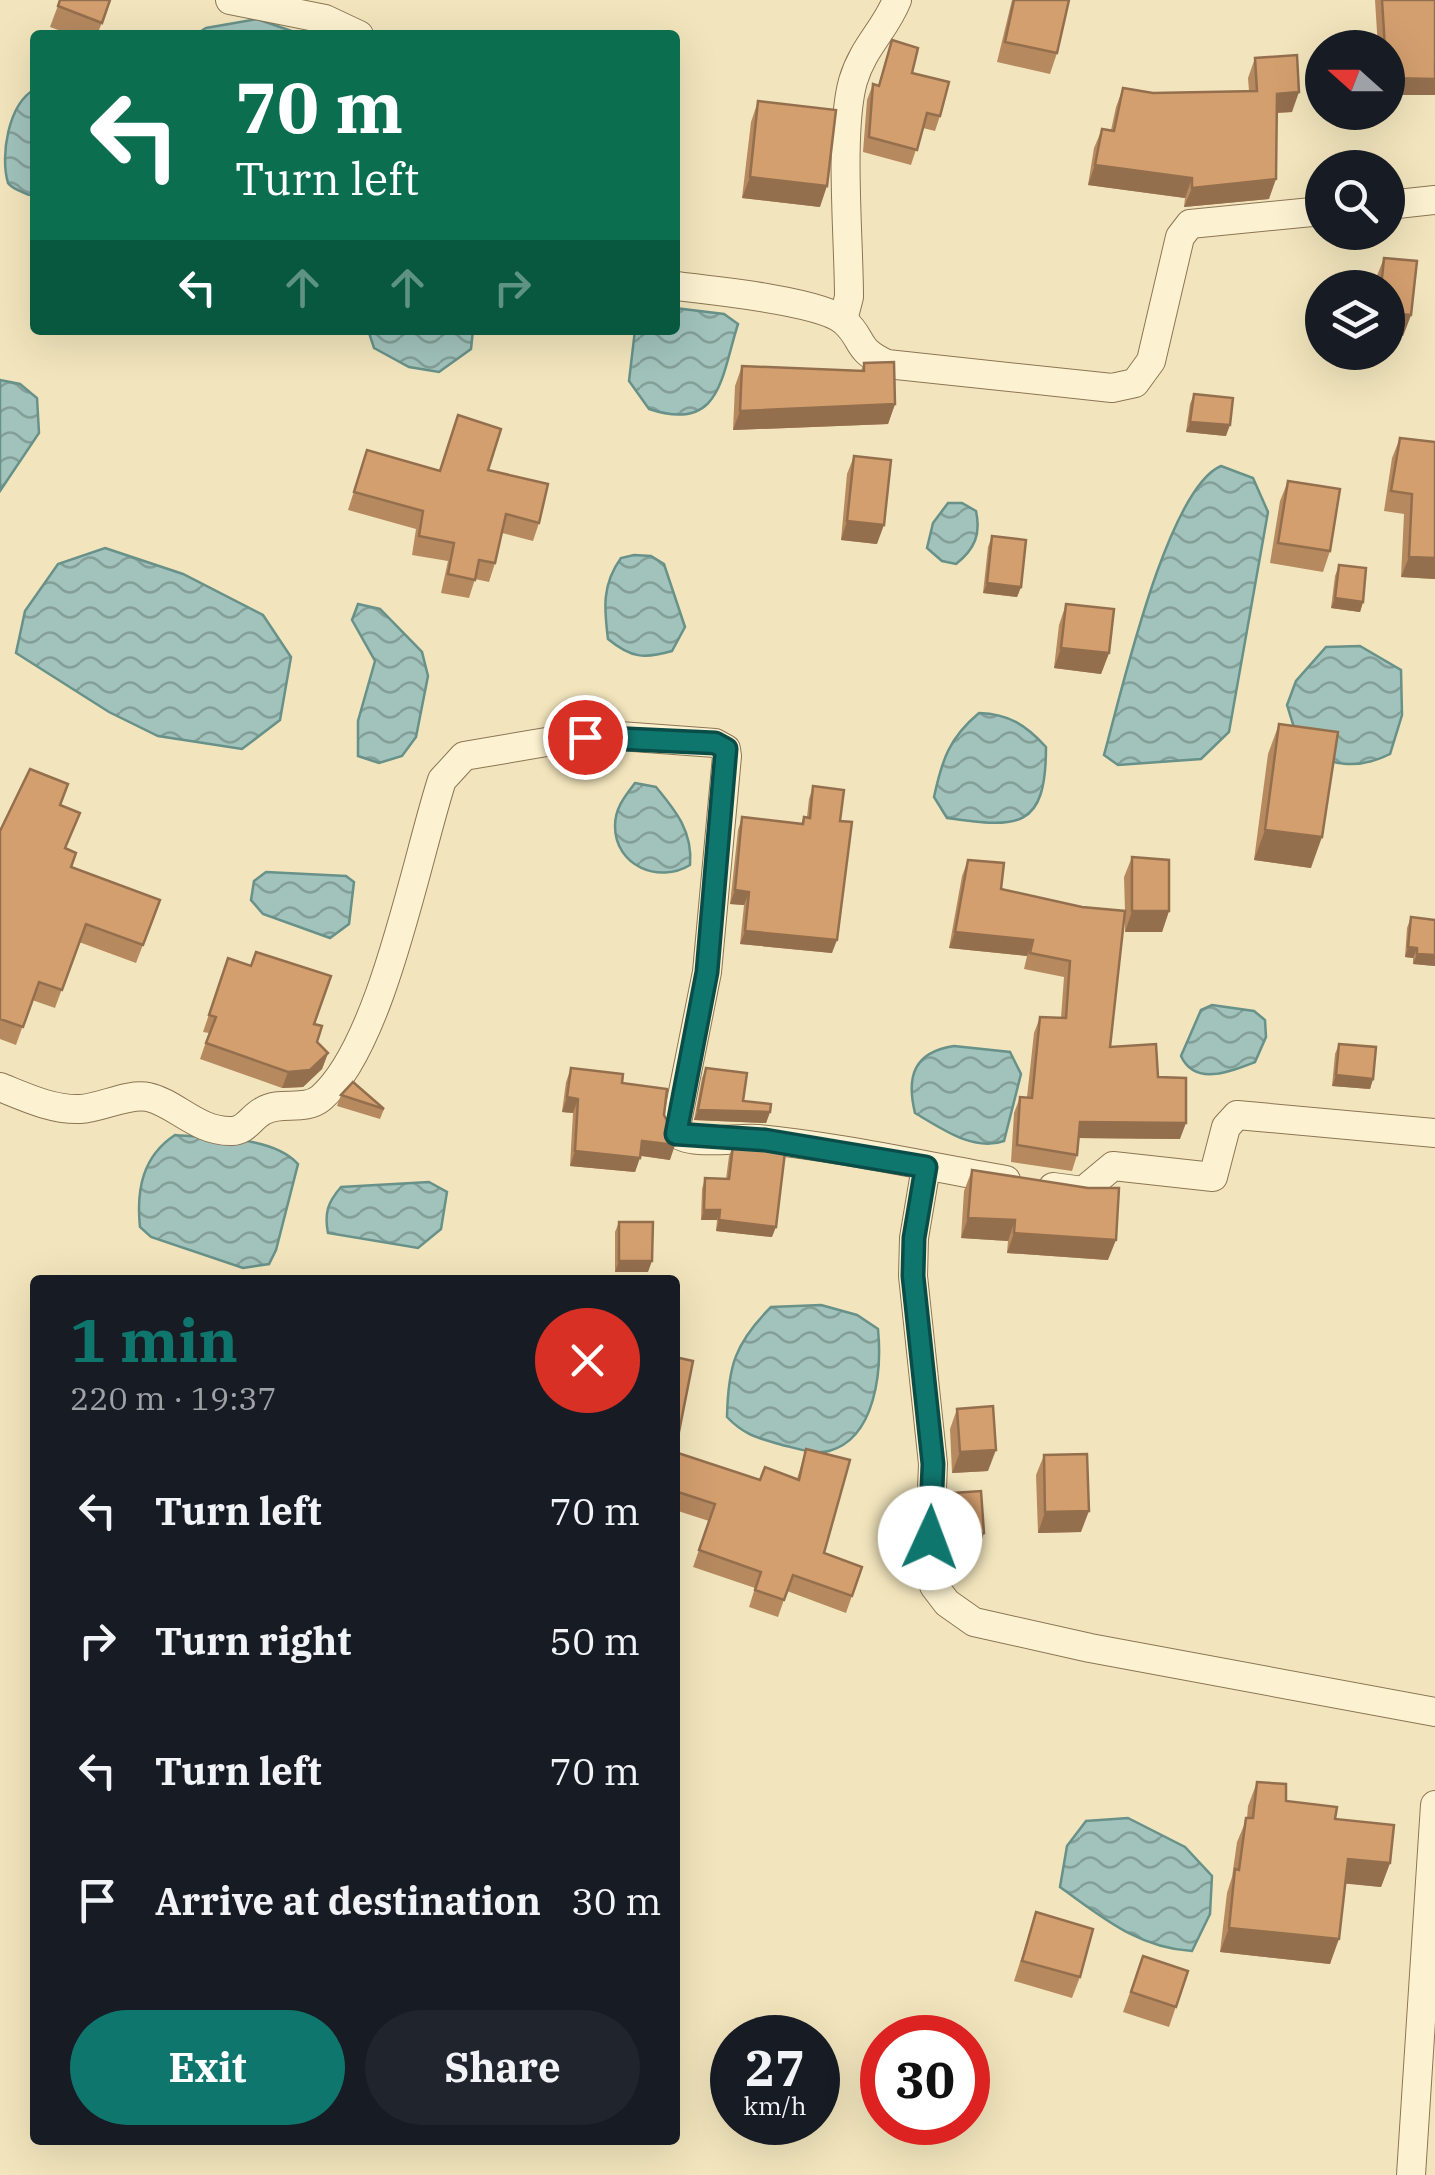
<!DOCTYPE html>
<meta charset="utf-8">
<style>
:root{--surface:#171b24;--page:#20242c;--text:#f1f3f6;--muted:#9ea1a6;--accent:#0f766e}
body{margin:0;font-family:"IBM Plex Serif",serif;background:var(--page);color:var(--text);height:100vh;display:flex;flex-direction:column;font-size:38px;white-space:nowrap}
*{box-sizing:border-box;margin:0}
p{font-size:32px;color:var(--muted)}
.icon{flex:none;width:55px;height:55px;fill:none;stroke:currentColor;stroke-width:2;stroke-linecap:round;stroke-linejoin:round}
.map{position:relative;flex:1;overflow:hidden}
.details{position:absolute;left:30px;top:1275px;width:650px;height:870px;display:flex;flex-direction:column;background:var(--surface);border-radius:10px;box-shadow:0 10px 40px #0002}
.details>*{flex:none}
.top-card{position:absolute;left:30px;top:30px;width:650px;height:305px;border-radius:10px;box-shadow:0 10px 40px #0002;background:#0b6e4f;color:#fff;overflow:hidden}
.needle{width:65px;rotate:291deg}
.tools{position:absolute;left:1305px;top:30px;display:grid;gap:20px}
.tools a{display:grid;place-items:center;width:100px;height:100px;border-radius:50%;background:var(--surface);box-shadow:0 10px 40px #0002;font-size:50px}
.speed{position:absolute;left:710px;top:2015px;display:flex;gap:20px;font-size:50px;font-weight:700;text-align:center}
.speed>*{display:grid;place-content:center;width:130px;height:130px;border-radius:50%;background:var(--surface);box-shadow:0 10px 40px #0002;line-height:1}
.speed small{font-size:25px;font-weight:400}
.speed .limit{border:15px solid #d22;background:#fff;color:#111}
.pin{position:absolute;display:grid;place-items:center;width:85px;height:85px;color:#fff;margin:-42px;border:5px solid #fff;border-radius:50%;box-shadow:0 2px 10px #0007}
.me{position:absolute;width:110px;margin:-55px;rotate:2deg;stroke-linejoin:round;filter:drop-shadow(0 0 8px #0008)}
.turn{display:flex;align-items:center;gap:35px;height:210px;padding:0 40px;font-size:45px}
.turn .icon{width:130px;height:130px;stroke-width:2.5}
.turn b{display:block;font-size:70px;line-height:85px}
.lanes{display:flex;align-items:center;height:95px;padding:0 40px;background:#0003;justify-content:center;gap:50px;direction:ltr}
.lanes .off{opacity:.35}
.round{display:grid;place-items:center;flex:none;width:105px;height:105px;border-radius:52px;background:var(--page)}
.headline{display:flex;align-items:center;justify-content:space-between;height:170px;padding:0 40px}
h1{font-size:60px;font-weight:700;line-height:75px;color:var(--accent)}
.action{display:flex;gap:20px;margin-top:auto;padding:20px 40px}
.action a{flex:1;height:115px;border-radius:60px;background:var(--accent);color:#fff;font-size:40px;font-weight:700;line-height:115px;text-align:center}
.action a+a{background:var(--page);color:var(--text)}
ul{padding:0;list-style:none}
li{display:flex;align-items:center;gap:30px;height:130px;padding:0 40px}
li div{flex:1}
li b{display:block;font-size:38px}
li em{font-style:normal}
.map>svg:first-child{display:block}
.water{fill:url(#water-waves);stroke:#689189;stroke-width:2.5}
.lines{fill:none;stroke-linecap:round;stroke-linejoin:round}
.street-casing{stroke:#8c7554;stroke-width:30}
.street{stroke:#fcf2d1;stroke-width:28}
.wall{fill:#b6895f}
.shaded-wall{fill:#946f4e}
.building{fill:#d49f6f;stroke:#946f4e;stroke-width:2.5}
.route-casing{stroke:#0a4d48;stroke-width:25}
.route{stroke:#0f766e;stroke-width:18}
</style>
<div class="map">
<svg width="1435" height="2175" viewBox="0 0 1435 2175">
<defs>
<pattern id="water-waves" width="16" height="10" patternUnits="userSpaceOnUse" patternTransform="scale(2.5)"><rect width="16" height="10" fill="#a1c3bb"/><path d="M0 5q4-4 8 0t8 0" fill="none" stroke="#849f97"/></pattern>
</defs>
<rect width="100%" height="100%" fill="#f2e5bd"/>
<!-- water -->
<g class="water">
<path d="M257,19l46,16h-108l11,-7z"/>
<path d="M35,89v104l-6,2c-6,-3 -17,-6 -21,-12 -8,-27 0,-79 27,-94z"/>
<path d="M675,308l49,6 14,10c-17,53 -17,109 -89,85l-20,-28 6,-51h40z"/>
<path d="M368,330h105l-2,19 -32,23 -30,-5 -35,-19z"/>
<path d="M0,380l20,4 17,14 2,35 -39,58z"/>
<path d="M1221,466l32,12 15,34 -39,220 -28,27 -83,6 -14,-10c17,-61 63,-266 117,-289z"/>
<path d="M948,503h14l14,8c5,23 -1,38 -20,53l-14,-3 -15,-13 6,-25z"/>
<path d="M105,548l78,26 80,41 28,42 -11,63 -38,29 -84,-13 -49,-24 -93,-59 9,-42 33,-47z"/>
<path d="M634,555l17,1 13,8 21,63 -13,24c-28,8 -41,7 -64,-12 -4,-31 -6,-55 13,-81z"/>
<path d="M358,604l22,5 42,43 6,24 -12,61 -14,19 -23,7 -21,-7v-35l17,-60 -23,-41z"/>
<path d="M1360,646l41,24 1,45 -12,39c-30,15 -63,15 -88,-12 -8,-8 -11,-26 -15,-37l9,-24 30,-34z"/>
<path d="M979,713c30,1 47,12 67,34 0,83 -28,81 -99,71l-13,-21c8,-37 15,-59 45,-84z"/>
<path d="M635,783l21,4c20,24 37,45 34,78 -31,19 -75,1 -75,-39 0,-18 10,-30 20,-43z"/>
<path d="M266,872l80,4 8,6 -5,42 -19,14 -67,-24 -12,-14 3,-19z"/>
<path d="M1212,1005l42,6 11,9 1,17 -11,25c-23,9 -60,25 -74,-6l20,-46z"/>
<path d="M954,1046l56,6 11,22 -17,67c-31,11 -63,-13 -89,-28 -9,-37 -1,-61 39,-67z"/>
<path d="M175,1135c38,4 96,0 123,29l-22,86 -7,14 -26,4 -92,-31 -11,-10c-4,-38 3,-71 35,-92z"/>
<path d="M429,1182l18,10 -6,37 -23,19 -90,-15c-4,-20 0,-31 13,-46z"/>
<path d="M821,1305l36,10 21,14c4,41 -2,109 -49,122 -14,4 -33,-3 -47,-6 -24,-7 -38,-10 -55,-28 1,-51 8,-74 44,-110z"/>
<path d="M1128,1818l57,29 27,29 -2,38 -18,37c-54,-3 -90,-34 -132,-64l7,-41 19,-25z"/>
</g>
<g class="lines">
<!-- street casing -->
<g class="street-casing">
<g id="street">
<path d="M230,0l95,19 34,16"/>
<path d="M1388,205l47,-5"/>
<path d="M675,286c35,4 145,15 169,35 21,19 10,28 43,43l225,24 23,-5 16,-22 29,-124 10,-13 132,-13"/>
<path d="M843,320l6,-23c0,-57 -10,-166 4,-216 10,-34 32,-51 44,-81"/>
<path d="M0,1087c25,10 52,23 80,22 21,-1 48,-16 68,-12 28,6 49,35 84,34 14,0 19,-14 31,-20 18,-11 41,1 58,-13 61,-53 95,-238 121,-318l22,-24 100,-17 42,-4 109,8 11,6 1,7 -20,216 -32,160c15,15 62,5 83,7 83,8 166,27 248,41"/>
<path d="M926,1167l-12,71 -1,38 20,188 -3,74 4,48 13,17 27,19 116,26 345,64"/>
<path d="M1053,1187l30,4 30,-25 100,11 13,-50 11,-12 198,18"/>
<path d="M1411,2175l24,-370"/>
</g>
</g>
<!-- street -->
<use href="#street" class="street"/>
</g>
<!-- wall -->
<g class="wall">
<path d="M60,0h51l-14,35h-25l-22,-8z"/>
<path d="M1012,0h57l-12,53 -7,21 -53,-12z"/>
<path d="M1375,0h60l-47,48h-10z"/>
<path d="M892,40l48,76 -5,15 -12,-3 -12,37 -48,-13 4,-52 6,-16 5,2z"/>
<path d="M1255,58l37,54 -15,1 -8,86 -85,8 1,-9 -97,-13 6,-37 8,-19 9,1 5,-23 7,-19 30,5 96,-2 -1,-13z"/>
<path d="M758,101l62,106 -78,-9 9,-76z"/>
<path d="M1384,258l27,57 -8,21 -15,-48h-12v-10z"/>
<path d="M864,363l31,41 -7,20 -155,6 2,-44 7,-20 119,5z"/>
<path d="M1194,394l32,42 -40,-4 4,-28z"/>
<path d="M1400,438l35,141 -34,-2 3,-63 -20,-3 8,-53z"/>
<path d="M367,450l72,21 49,-1 51,53 -6,18 -31,-8 -7,30 -6,19 -14,-3 -6,19 -28,-5 7,-32 -36,-6 4,-26 -68,-19z"/>
<path d="M854,456l23,88 -36,-4 6,-66z"/>
<path d="M1288,481l42,70 -7,21 -53,-9 10,-62z"/>
<path d="M992,536l29,51 -4,10 -34,-4 5,-46z"/>
<path d="M1339,565l24,37 -3,10 -29,-4 4,-32z"/>
<path d="M1066,604l43,49 -8,21 -47,-6 5,-43z"/>
<path d="M1279,724l32,144 -57,-8 14,-106z"/>
<path d="M813,786l27,35 -8,132 -92,-9 4,-39 -14,-1 8,-74 4,-13 59,7 3,-7h3l2,-18z"/>
<path d="M60,805l6,44 5,18 89,33 -24,63 -57,-21 -24,66 -23,-8 -16,45 -16,-6v-208z"/>
<path d="M1132,857l37,54 -7,21h-37v-19l-15,134 48,30 22,62 -101,-1 -2,17 -5,16 -61,-9 3,-49 6,-16h7l7,-64 6,-16 21,1 3,-41 -40,-8 3,-13 -78,-8 13,-72 6,-16 33,29 81,18 43,4 -1,-34z"/>
<path d="M1411,917l24,3v46l-22,-2v-6l-8,-1 2,-29z"/>
<path d="M228,958l86,66 3,18 11,11 -6,16 -19,18 -21,1 -82,-29 9,-26 -6,-1z"/>
<path d="M1339,1044l34,35 -3,10 -38,-3 3,-32z"/>
<path d="M571,1068l51,15 42,32 6,45 -30,-4 -5,16 -65,-6 3,-53 -11,-1 4,-30z"/>
<path d="M706,1068l37,33 27,11 -4,11 -72,-3 8,-42z"/>
<path d="M341,1095l43,14 -4,10 -43,-13z"/>
<path d="M733,1146l39,91 -56,-6 1,-11h-16l1,-31 3,-11 21,1 3,-23z"/>
<path d="M972,1170l116,18 20,72 -101,-7 1,-12 -47,-3 3,-47z"/>
<path d="M619,1222l29,50h-33v-40z"/>
<path d="M957,1409l31,62 -36,2 -2,-44z"/>
<path d="M806,1449l18,104 38,14 -16,46 -59,-22 -9,26 -29,-10 6,-19 -62,-21 16,-46 -34,-11v-58l85,28 37,-1z"/>
<path d="M1044,1455l37,77 -43,1 -2,-58z"/>
<path d="M953,1493l27,51 -32,1 1,-42z"/>
<path d="M1257,1782l29,19 49,18 55,44 -9,24 -36,-4 -15,81 -110,-12 7,-59 5,-16 5,-35 10,-24 1,-12z"/>
<path d="M1036,1912l44,65 -8,21 -58,-17z"/>
<path d="M1143,1956l45,15 -19,56 -46,-15z"/>
</g>
<!-- shaded-wall -->
<g class="shaded-wall">
<path d="M1388,78l47,1v16h-47z"/>
<path d="M1299,92l-7,20 -22,1 7,-19z"/>
<path d="M1095,165l97,13 -7,20 -97,-13z"/>
<path d="M750,177l77,9 -7,21 -78,-9z"/>
<path d="M1276,179l-7,20 -85,8 8,-19z"/>
<path d="M1388,313l23,2 -8,21 -15,-2z"/>
<path d="M895,404l-7,20 -155,6 7,-19z"/>
<path d="M1190,422l40,3 -4,11 -40,-4z"/>
<path d="M847,521l37,4 -7,19 -36,-4z"/>
<path d="M1409,557l26,1v21l-34,-2z"/>
<path d="M987,583l34,4 -4,10 -34,-4z"/>
<path d="M1335,598l28,4 -3,10 -29,-4z"/>
<path d="M1061,648l48,5 -8,21 -47,-6z"/>
<path d="M1265,830l57,7 -11,31 -57,-8z"/>
<path d="M735,890l14,2 -5,13 -14,-1z"/>
<path d="M1132,911h37l-7,21h-37z"/>
<path d="M745,931l92,9 -5,13 -92,-9z"/>
<path d="M955,932l78,8 -6,16 -78,-8z"/>
<path d="M1408,947l9,1 -4,10 -8,-1z"/>
<path d="M1417,954l18,1v11l-22,-2z"/>
<path d="M328,1053l-6,16 -19,18 -21,1 6,-16z"/>
<path d="M1336,1075l37,4 -3,10 -38,-3z"/>
<path d="M567,1097l11,2 -5,14 -11,-1z"/>
<path d="M698,1110l72,2 -4,11 -72,-3z"/>
<path d="M1080,1122l106,1 -6,16 -106,-1z"/>
<path d="M642,1141l33,4 -5,15 -33,-5z"/>
<path d="M575,1151l65,7 -5,14 -65,-6z"/>
<path d="M704,1210h16l-3,10h-16z"/>
<path d="M968,1218l47,2 -7,21 -47,-3z"/>
<path d="M719,1220l57,7 -4,10 -56,-6z"/>
<path d="M1014,1233l102,7 -8,20 -101,-7z"/>
<path d="M619,1261h33l-4,11h-33z"/>
<path d="M996,1450l-8,21 -36,2 8,-21z"/>
<path d="M1089,1511l-8,21 -43,1 7,-21z"/>
<path d="M984,1533l-4,11 -32,1 4,-11z"/>
<path d="M1348,1859l42,4 -9,24 -42,-4z"/>
<path d="M1229,1928l110,11 -9,25 -110,-12z"/>
</g>
<!-- building -->
<g class="building">
<path d="M60,0h50l-8,23 -44,-17z"/>
<path d="M1014,0h55l-12,53 -52,-11z"/>
<path d="M1382,0h53v79l-47,-1v-30h-3z"/>
<path d="M892,40l26,8 -6,25 37,9 -9,34 -13,-3 -10,37 -48,-13 4,-53 6,2z"/>
<path d="M1297,55l2,37 -22,2 -1,85 -84,9v-10l-97,-13 7,-36 12,2 9,-43 30,5 104,-2 -2,-33z"/>
<path d="M758,101l78,9 -9,76 -77,-9z"/>
<path d="M1384,258l33,3 -6,54 -23,-2v-25h-7z"/>
<path d="M894,362l1,42 -155,7 2,-45 122,5v-8z"/>
<path d="M1194,394l39,4 -3,27 -40,-3z"/>
<path d="M458,415l43,14 -13,41 60,14 -9,39 -33,-9 -11,49 -16,-3 -4,20 -27,-6 6,-31 -35,-7 4,-25 -69,-19 13,-42 73,21z"/>
<path d="M1400,438l35,4v116l-26,-1 3,-63 -21,-3z"/>
<path d="M854,456l37,4 -7,65 -37,-4z"/>
<path d="M1288,481l52,8 -10,62 -52,-8z"/>
<path d="M992,536l34,4 -5,47 -34,-4z"/>
<path d="M1339,565l27,3 -3,34 -28,-4z"/>
<path d="M1066,604l48,5 -5,44 -48,-5z"/>
<path d="M1279,724l59,8 -16,105 -57,-7z"/>
<path d="M30,769l38,15 -8,21 20,8 -15,35 11,5 -5,14 89,33 -17,45 -57,-21 -24,66 -23,-8 -16,45 -23,-8v-188z"/>
<path d="M813,786l31,4 -4,31 12,1 -15,118 -92,-9 4,-39 -14,-2 7,-73 61,7 1,-7 6,1z"/>
<path d="M1132,857l37,3v51h-37z"/>
<path d="M968,860l36,3 -3,26 81,18 43,4 -15,136 46,-3 2,33 28,1v45l-106,-1 -3,33 -60,-10 3,-48 12,1 8,-81 26,1 4,-57 -40,-8 3,-13 -78,-8z"/>
<path d="M1411,917l24,3v35l-18,-1v-6l-9,-1z"/>
<path d="M256,952l75,24 -17,48 8,2 -5,16 11,11 -18,17 -22,2 -82,-29 10,-26 -7,-2 19,-57 23,8z"/>
<path d="M1339,1044l37,3 -3,32 -37,-4z"/>
<path d="M571,1068l52,6 -1,9 45,6 -3,26 12,22 -1,8 -33,-4 -2,17 -65,-7 3,-52 -11,-2z"/>
<path d="M706,1068l41,5 -4,28 28,3 -1,8 -72,-2z"/>
<path d="M353,1082l31,27 -43,-14z"/>
<path d="M733,1146l52,6 -9,75 -57,-7 1,-10h-16l1,-32 24,1z"/>
<path d="M972,1170l116,18h31l-3,52 -102,-7 1,-13 -47,-2z"/>
<path d="M619,1222h34l-1,39h-33z"/>
<path d="M675,1357l18,4 -18,91z"/>
<path d="M993,1406l3,44 -36,2 -3,-43z"/>
<path d="M806,1449l44,11 -26,93 38,14 -10,29 -59,-21 -9,25 -29,-10 6,-18 -62,-22 16,-46 -40,-13v-39l85,28 5,-13 34,13z"/>
<path d="M1087,1454l2,57 -44,1 -1,-57z"/>
<path d="M981,1491l3,42 -32,1 1,-41z"/>
<path d="M1257,1782l29,2v17l51,6 -2,12 59,6 -4,38 -42,-4 -9,80 -110,-11 6,-59 4,1 7,-52h7z"/>
<path d="M1036,1912l57,17 -13,48 -58,-16z"/>
<path d="M1143,1956l45,15 -12,36 -45,-15z"/>
</g>
<g class="lines">
<!-- route casing -->
<g class="route-casing">
<path id="route" d="M585,737l130,6 11,6 -19,223 -31,162 89,6 161,27 -12,71 -1,38 20,188 -3,74"/>
</g>
<!-- route -->
<use href="#route" class="route"/>
</g>
</svg>
<div class="tools">
<a><svg class="needle" viewBox="-14 -14 28 28"><path d="M0-13l5 13h-10z" fill="#e53935"/><path d="M0 13l5-13h-10z" fill="#9ea1a6"/></svg></a>
<a><svg class="icon" aria-label="search" viewBox="0 0 24 24"><circle cx="10" cy="10" r="6"/><path d="M15 15l6 6"/></svg></a>
<a><svg class="icon" aria-label="layers" viewBox="0 0 24 24"><path d="M12 4l9 5-9 5-9-5zM3 14l9 5 9-5"/></svg></a>
</div>
<div class="speed"><div>27<small>km/h</small></div><div class="limit">30</div></div>
<div class="pin" style="left:585px;top:737px;background:#d93025"><svg class="icon" aria-label="arrive" viewBox="0 0 24 24"><path d="M6 21V4h12l-3 4 3 4H6"/></svg></div>
<svg class="me" style="left:930px;top:1538px" viewBox="-20 -20 40 40"><circle r="19" fill="#fff"/><path d="M0-13L10 11 0 6-10 11z" fill="#0f766e"/></svg>
<div class="top-card">
<div class="turn"><svg class="icon" aria-label="left" viewBox="0 0 24 24"><path d="M17 20v-9H6M10 6l-5 5 5 5"/></svg><div><b>70 m</b>Turn left</div></div>
<div class="lanes"><svg class="icon" aria-label="left" viewBox="0 0 24 24"><path d="M17 20v-9H6M10 6l-5 5 5 5"/></svg><svg class="icon off" aria-label="ahead" viewBox="0 0 24 24"><path d="M12 20V5M6 11l6-6 6 6"/></svg><svg class="icon off" aria-label="ahead" viewBox="0 0 24 24"><path d="M12 20V5M6 11l6-6 6 6"/></svg><svg class="icon off" aria-label="right" viewBox="0 0 24 24"><path d="M7 20v-9h11M14 6l5 5-5 5"/></svg></div>
</div>
<section class="details">
<div class="headline"><div><h1>1 min</h1><p>220 m · 19:37</p></div><a class="round" style="background:#d93025;color:#fff"><svg class="icon" aria-label="close" viewBox="0 0 24 24"><path d="M6 6l12 12M18 6L6 18"/></svg></a></div>
<ul>
<li><svg class="icon" aria-label="left" viewBox="0 0 24 24"><path d="M17 20v-9H6M10 6l-5 5 5 5"/></svg><div><b>Turn left</b></div><em>70 m</em></li>
<li><svg class="icon" aria-label="right" viewBox="0 0 24 24"><path d="M7 20v-9h11M14 6l5 5-5 5"/></svg><div><b>Turn right</b></div><em>50 m</em></li>
<li><svg class="icon" aria-label="left" viewBox="0 0 24 24"><path d="M17 20v-9H6M10 6l-5 5 5 5"/></svg><div><b>Turn left</b></div><em>70 m</em></li>
<li><svg class="icon" aria-label="arrive" viewBox="0 0 24 24"><path d="M6 21V4h12l-3 4 3 4H6"/></svg><div><b>Arrive at destination</b></div><em>30 m</em></li>
</ul>
<div class="action"><a>Exit</a><a>Share</a></div>
</section>
</div>
